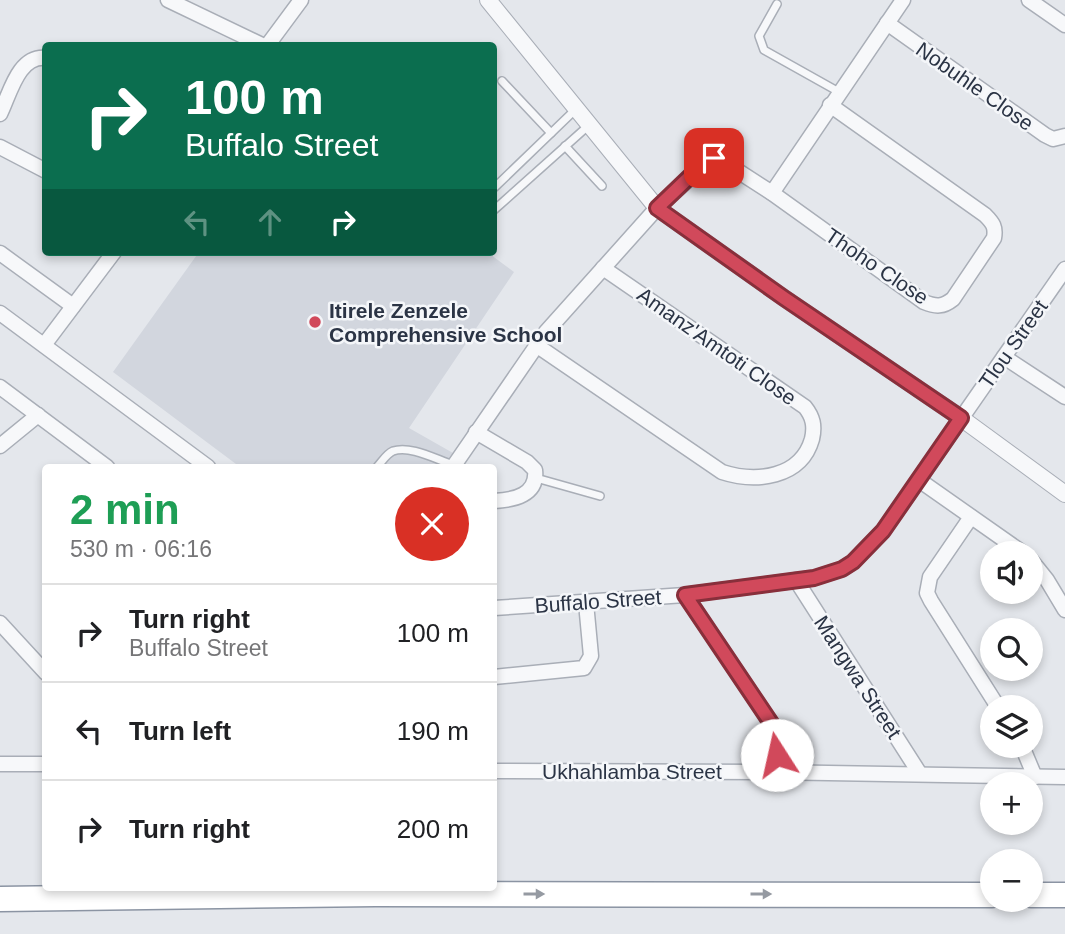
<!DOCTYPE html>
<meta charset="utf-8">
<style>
:root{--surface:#fff;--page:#f2f2f2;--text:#202124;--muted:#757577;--line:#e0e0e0}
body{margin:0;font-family:Helvetica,sans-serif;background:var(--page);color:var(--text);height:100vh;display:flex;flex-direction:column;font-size:26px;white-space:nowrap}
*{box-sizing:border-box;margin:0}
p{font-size:23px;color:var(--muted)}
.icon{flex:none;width:38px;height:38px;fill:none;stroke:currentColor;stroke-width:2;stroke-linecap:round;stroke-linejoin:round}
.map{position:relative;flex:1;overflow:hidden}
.panel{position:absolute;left:42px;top:464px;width:455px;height:427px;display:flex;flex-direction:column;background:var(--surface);border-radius:7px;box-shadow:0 4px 10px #0003}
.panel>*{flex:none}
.top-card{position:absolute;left:42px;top:42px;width:455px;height:214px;border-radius:7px;box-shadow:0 4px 10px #0003;background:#0b6e4f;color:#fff;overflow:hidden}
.tools{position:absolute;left:980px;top:541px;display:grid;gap:14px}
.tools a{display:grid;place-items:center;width:63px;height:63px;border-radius:50%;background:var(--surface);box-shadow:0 4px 10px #0003;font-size:35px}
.pin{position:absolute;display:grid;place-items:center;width:60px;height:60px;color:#fff;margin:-30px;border-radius:14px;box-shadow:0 4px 10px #0006}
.me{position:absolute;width:77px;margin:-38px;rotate:350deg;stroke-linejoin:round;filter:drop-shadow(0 0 5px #0008)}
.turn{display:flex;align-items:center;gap:24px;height:147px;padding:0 28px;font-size:32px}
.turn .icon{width:91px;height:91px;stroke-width:2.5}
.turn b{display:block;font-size:49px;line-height:60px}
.lanes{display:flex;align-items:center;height:66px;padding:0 28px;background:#0003;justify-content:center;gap:35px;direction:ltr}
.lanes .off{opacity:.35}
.round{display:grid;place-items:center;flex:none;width:74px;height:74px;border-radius:37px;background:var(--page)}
.overview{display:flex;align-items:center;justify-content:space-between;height:119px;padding:0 28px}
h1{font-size:42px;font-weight:700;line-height:52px;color:#1e9e55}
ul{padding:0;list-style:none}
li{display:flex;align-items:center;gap:21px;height:98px;padding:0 28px;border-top:2px solid var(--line)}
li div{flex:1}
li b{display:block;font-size:26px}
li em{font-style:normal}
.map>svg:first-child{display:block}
.built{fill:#d2d6de}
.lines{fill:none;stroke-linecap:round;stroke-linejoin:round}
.service-casing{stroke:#a9aeb7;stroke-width:10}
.minor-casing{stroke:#a9aeb7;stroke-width:17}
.tertiary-casing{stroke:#a9aeb7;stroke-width:18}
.motorway-casing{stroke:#8b94a3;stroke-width:27}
.service{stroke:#f7f8fa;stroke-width:7}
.minor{stroke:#f7f8fa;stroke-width:14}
.tertiary{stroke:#f7f8fa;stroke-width:16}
.motorway{stroke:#fff;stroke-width:24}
.oneway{fill:#959aa2}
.route-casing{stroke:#882f3b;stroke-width:18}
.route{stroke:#d1495b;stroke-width:12}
.poi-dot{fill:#d1495b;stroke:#f4f6f9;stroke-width:2.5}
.labels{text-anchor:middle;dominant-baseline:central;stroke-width:5;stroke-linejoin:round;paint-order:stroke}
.street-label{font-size:21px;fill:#2b3445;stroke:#f4f6f9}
.poi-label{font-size:21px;font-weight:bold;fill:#2b3445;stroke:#f4f6f9;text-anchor:start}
</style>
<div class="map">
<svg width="1065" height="934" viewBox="0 0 1065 934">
<rect width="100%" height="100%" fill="#e4e7ec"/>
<!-- built -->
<path class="built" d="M199,252h288l27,20 -105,156 44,25 -12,14h-201l-127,-95z"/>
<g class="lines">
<!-- service casing -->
<g class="service-casing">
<g id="service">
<path d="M777,4l-18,32 5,14 75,42"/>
<path d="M502,81l49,52"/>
<path d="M565,146l37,40"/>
<path d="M494,188l82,-79"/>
<path d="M494,210l94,-84"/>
<path d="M377,467c5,-5 9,-13 16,-16 18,-6 44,9 61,14"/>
<path d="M536,478l64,18"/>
</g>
</g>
<!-- minor casing -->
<g class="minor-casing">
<g id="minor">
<path d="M168,0l96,46"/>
<path d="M1029,0l36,25"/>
<path d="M887,23l158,112 8,4 12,-3"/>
<path d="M267,46l34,-46"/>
<path d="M0,114c10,-20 18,-59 46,-56"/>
<path d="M0,147l46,24"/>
<path d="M772,193l131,-193"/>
<path d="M0,253l73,53"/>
<path d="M0,313l208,154"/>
<path d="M44,345l70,-93"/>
<path d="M536,345l186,127c34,11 79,6 90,-33 3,-13 1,-22 -7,-32l-202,-139"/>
<path d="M1004,357l61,40"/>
<path d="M0,387l107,80"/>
<path d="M476,432l51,30 8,8c3,25 -21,30 -41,31"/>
<path d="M0,446l38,-31"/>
<path d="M453,467l93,-135 111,-124 53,-48 4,-2 13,6 45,29 152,109c12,5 19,5 29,-3l41,-61c2,-11 -1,-15 -9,-23l-155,-110"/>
<path d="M919,480l104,73"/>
<path d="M971,517l-41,60 -3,16 4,8 67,106"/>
<path d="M1031,560l16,20 18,30"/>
<path d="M796,580l124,194"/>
<path d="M685,595l88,131c8,16 5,30 -3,46"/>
<path d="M494,608l191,-13 129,-17 28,-9 11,-7 30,-31 182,-262"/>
<path d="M0,623l46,50"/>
<path d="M494,677l90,-9 7,-12 -5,-53"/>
<path d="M1022,746l13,31"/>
<path d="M0,764h46"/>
<path d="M494,771l276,1 295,5"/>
</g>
</g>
<!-- tertiary casing -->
<g class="tertiary-casing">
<path id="tertiary" d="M488,0l169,208 127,90 177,120 104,76"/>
</g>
<!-- motorway casing -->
<g class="motorway-casing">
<g id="motorway">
<path d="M1031,895h34"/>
<path d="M0,899l375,-5 617,1"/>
</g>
</g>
<!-- service -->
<use href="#service" class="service"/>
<!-- minor -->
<use href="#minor" class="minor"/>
<!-- tertiary -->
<use href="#tertiary" class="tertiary"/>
<!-- motorway -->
<use href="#motorway" class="motorway"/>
</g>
<!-- one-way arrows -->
<defs><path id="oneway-solid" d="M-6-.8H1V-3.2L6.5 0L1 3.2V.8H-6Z" transform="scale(1.75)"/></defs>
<g class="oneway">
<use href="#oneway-solid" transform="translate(534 894)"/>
<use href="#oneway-solid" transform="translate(761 894)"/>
</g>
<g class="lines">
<!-- route casing -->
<g class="route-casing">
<path id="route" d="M714,158l-9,4 -48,46 127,90 177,120 -78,113 -30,31 -11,7 -28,9 -129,17 88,131 5,14 -1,15"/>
</g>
<!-- route -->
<use href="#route" class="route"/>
</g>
<!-- markers -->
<circle class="poi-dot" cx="315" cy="322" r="7"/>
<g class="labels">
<!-- street labels -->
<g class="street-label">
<text transform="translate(975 86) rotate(35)">Nobuhle Close</text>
<text transform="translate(877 266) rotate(34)">Thoho Close</text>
<text transform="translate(1013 344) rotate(-55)">Tlou Street</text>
<text transform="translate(717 346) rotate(35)">Amanz'Amtoti Close</text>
<text transform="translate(598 601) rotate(-4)">Buffalo Street</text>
<text transform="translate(858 677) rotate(57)">Mangwa Street</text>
<text x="632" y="771">Ukhahlamba Street</text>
</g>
<!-- poi labels -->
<g class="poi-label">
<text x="329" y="310">Itirele Zenzele<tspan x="329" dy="24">Comprehensive School</tspan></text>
</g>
</g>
</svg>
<div class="tools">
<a><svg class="icon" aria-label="sound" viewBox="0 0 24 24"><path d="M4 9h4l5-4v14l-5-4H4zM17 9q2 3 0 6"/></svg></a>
<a><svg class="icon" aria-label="search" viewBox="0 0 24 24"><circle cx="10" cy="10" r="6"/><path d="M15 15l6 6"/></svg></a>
<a><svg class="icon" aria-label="layers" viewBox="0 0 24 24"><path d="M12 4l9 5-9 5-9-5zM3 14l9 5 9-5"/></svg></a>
<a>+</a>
<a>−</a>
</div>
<div class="pin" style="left:714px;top:158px;background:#d93025"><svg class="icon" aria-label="arrive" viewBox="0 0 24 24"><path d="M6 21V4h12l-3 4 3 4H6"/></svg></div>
<svg class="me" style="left:777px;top:755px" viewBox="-20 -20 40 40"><circle r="19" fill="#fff"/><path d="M0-13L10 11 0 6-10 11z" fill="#d1495b"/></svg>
<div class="top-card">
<div class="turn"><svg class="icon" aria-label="right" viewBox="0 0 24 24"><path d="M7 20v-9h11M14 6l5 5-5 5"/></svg><div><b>100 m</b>Buffalo Street</div></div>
<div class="lanes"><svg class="icon off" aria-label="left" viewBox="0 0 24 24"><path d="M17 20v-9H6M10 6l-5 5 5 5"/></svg><svg class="icon off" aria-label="ahead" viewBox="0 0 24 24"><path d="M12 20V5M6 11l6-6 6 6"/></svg><svg class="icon" aria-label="right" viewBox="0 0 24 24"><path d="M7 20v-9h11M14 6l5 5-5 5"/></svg></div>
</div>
<section class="panel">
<div class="overview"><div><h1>2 min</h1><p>530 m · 06:16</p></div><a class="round" style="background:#d93025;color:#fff"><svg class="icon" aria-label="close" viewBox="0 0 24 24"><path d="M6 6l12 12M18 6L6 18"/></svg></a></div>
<ul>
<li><svg class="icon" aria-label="right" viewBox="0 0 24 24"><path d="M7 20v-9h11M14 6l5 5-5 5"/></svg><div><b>Turn right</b><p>Buffalo Street</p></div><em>100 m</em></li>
<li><svg class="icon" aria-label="left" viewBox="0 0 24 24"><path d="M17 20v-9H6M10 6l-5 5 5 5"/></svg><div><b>Turn left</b></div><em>190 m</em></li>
<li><svg class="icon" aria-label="right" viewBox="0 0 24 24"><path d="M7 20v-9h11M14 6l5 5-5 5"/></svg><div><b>Turn right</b></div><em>200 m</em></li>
</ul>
</section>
</div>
